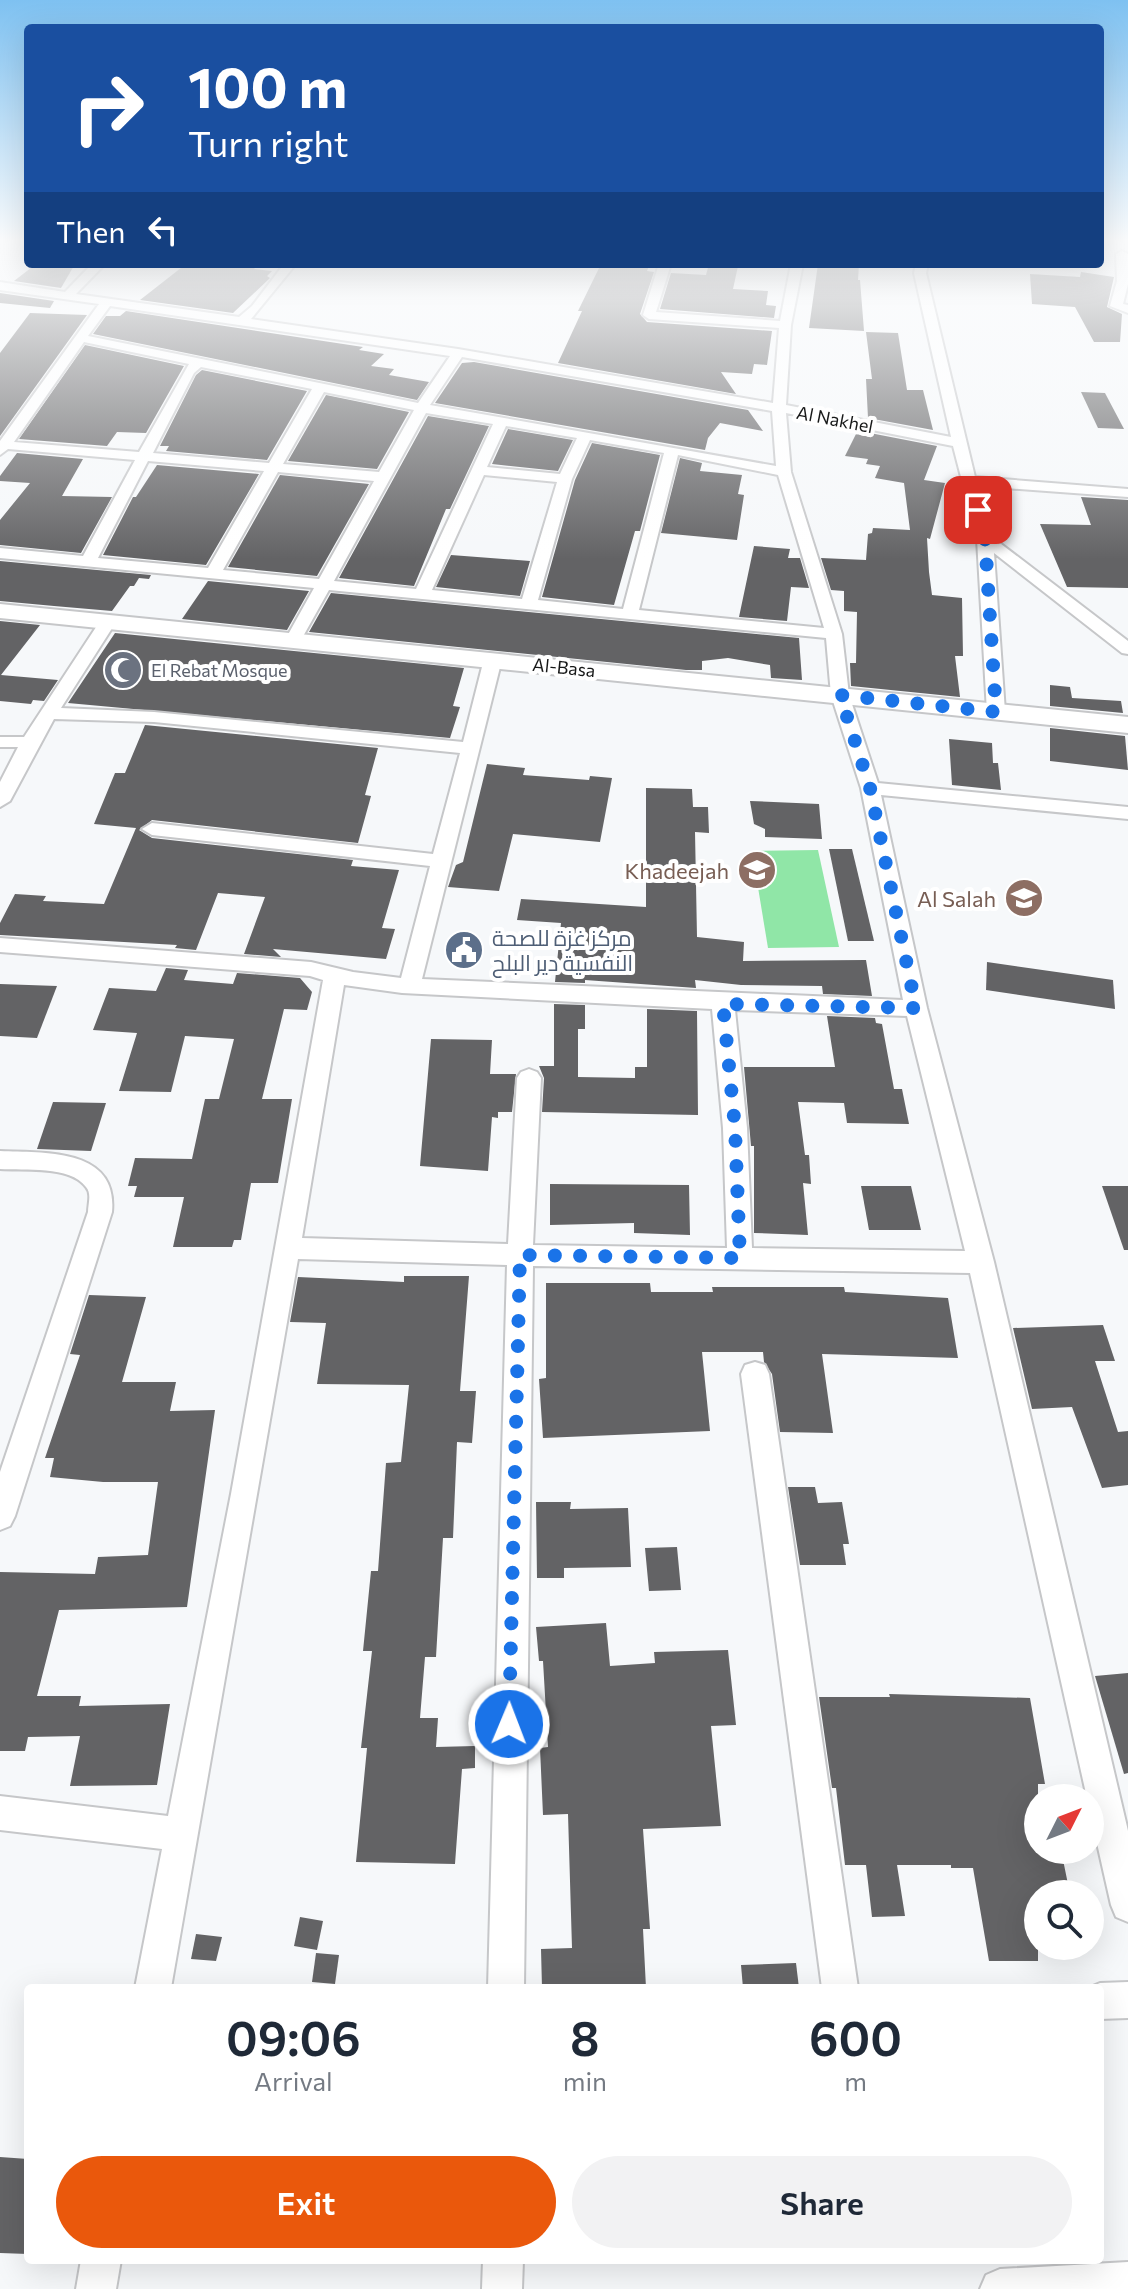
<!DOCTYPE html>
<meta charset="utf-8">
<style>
:root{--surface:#fff;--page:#f2f2f3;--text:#1f2937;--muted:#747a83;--accent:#ea580c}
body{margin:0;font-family:Commissioner,Cairo,sans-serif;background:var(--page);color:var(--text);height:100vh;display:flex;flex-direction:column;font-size:30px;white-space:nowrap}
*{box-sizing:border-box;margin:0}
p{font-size:26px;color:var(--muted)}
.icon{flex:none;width:44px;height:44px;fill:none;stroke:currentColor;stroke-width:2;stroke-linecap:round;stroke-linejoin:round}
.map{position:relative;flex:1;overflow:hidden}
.side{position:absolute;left:24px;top:1984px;width:1080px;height:280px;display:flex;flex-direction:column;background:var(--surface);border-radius:8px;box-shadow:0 8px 32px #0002}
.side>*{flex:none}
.banner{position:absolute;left:24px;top:24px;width:1080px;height:244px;border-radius:8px;box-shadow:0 8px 32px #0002;background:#1a4fa0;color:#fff;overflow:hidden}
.needle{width:52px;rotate:48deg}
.buttons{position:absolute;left:1024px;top:1784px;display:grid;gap:16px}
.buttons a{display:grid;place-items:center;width:80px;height:80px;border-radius:50%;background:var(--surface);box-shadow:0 8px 32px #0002;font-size:40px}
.pin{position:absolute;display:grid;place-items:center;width:68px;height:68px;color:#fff;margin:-34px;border-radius:16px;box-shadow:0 4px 12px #0006}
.me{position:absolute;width:88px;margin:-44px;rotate:1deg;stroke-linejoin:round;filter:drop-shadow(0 0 6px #0008)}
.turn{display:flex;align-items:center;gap:28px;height:168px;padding:0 32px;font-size:36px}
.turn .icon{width:104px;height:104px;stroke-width:2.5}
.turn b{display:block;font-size:56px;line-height:68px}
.then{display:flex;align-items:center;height:76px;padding:0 32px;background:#0003;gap:16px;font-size:30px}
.eta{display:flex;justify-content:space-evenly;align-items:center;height:136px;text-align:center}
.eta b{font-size:48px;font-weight:600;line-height:56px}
.button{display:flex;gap:16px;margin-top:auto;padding:16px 32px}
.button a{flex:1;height:92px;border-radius:48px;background:var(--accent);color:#fff;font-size:32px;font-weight:600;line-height:92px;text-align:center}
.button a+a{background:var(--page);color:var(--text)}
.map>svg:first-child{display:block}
.green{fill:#90e6a7}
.building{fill:#636365}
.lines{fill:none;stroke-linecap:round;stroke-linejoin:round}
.street-casing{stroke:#c6c7c9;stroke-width:4}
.secondary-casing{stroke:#c6c7c9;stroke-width:4}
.street{fill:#fff;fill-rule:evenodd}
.secondary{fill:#fff;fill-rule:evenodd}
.route{stroke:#1a73e8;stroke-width:14;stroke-dasharray:0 25.2}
.labels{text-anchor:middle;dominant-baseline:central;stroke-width:8;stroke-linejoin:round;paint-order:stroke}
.far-street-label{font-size:18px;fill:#171818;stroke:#fff}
.far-worship-label{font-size:18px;fill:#5b616d;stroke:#fff;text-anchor:start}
.education-label{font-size:22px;fill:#785e54;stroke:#fff;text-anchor:end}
.service-label{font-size:22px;fill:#4e5e75;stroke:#fff;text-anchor:start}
</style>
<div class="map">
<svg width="1128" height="2289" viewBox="0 0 1128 2289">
<rect width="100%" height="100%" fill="#f6f8fa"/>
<!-- green -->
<path class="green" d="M818,850l21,97 -71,1 -16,-97z"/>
<!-- building -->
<g class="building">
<path d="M36,264h39l-14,24 -47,-7z"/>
<path d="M186,264h73l-5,5 18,2 -5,5 3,2 -37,35 -93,-13z"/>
<path d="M601,264l48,2 -2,5 7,1 -14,42 7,8 125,9 -5,34 -13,-1 -2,10 -31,-2 15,22 -178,-31 24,-52h-4z"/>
<path d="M709,264l29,2 -5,23 35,2 -2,14 10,1 -2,12 -114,-9 11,-36 35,2z"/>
<path d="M818,264h41l-1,16h2l4,51 -55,-3z"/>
<path d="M1081,272l33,5 -7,30 15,7 -2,28h-26l-19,-35 -43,-3 -2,-30 50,3z"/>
<path d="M0,293l54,8 -4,7 -50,-5z"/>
<path d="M126,311l237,36 -4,3 25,4 -13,12 23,3 -5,6 40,7 -12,18 -324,-66 13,-18h14z"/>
<path d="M30,313l57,2 -87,121v-83z"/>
<path d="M866,332l32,1 9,57h16l10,40 -65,-12 -2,-39h6z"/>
<path d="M85,345l99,21 -38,67 -29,-1 -10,14 -88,-7z"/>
<path d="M474,362l274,48 15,21 -43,-8 -12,15 -3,12 -270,-47 27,-40z"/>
<path d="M202,370l105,21 -40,69 -101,-9 3,-5h-9l36,-71z"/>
<path d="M1081,392l24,1 19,36 -26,-1z"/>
<path d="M326,395l83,17 -32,57 -89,-8z"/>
<path d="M428,416l61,10 -39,83h-4l-32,77 -75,-8z"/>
<path d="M508,429l65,11 -15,31 -66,-7z"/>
<path d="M870,433l67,13 -13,34 21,3 -15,56 -3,-1 2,34 3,23 30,3 1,58h-8l5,41 -109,-11 -1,-23h6l1,-51 -13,-1v-20l-13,-1 -10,-32 45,2 2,-26 4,-1 1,-5 37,2 -6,-47 -29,-5 5,-12 -14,-2 2,-5 -23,-3 11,-22 14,3z"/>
<path d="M592,443l68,12 -20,76h-5l-21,74 -72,-8 33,-117z"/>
<path d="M17,453l66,6 -21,37 50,1 -31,56 -81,-8v-25l30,-37 -30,-2v-5z"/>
<path d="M680,458l22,5 -2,8 42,4 -4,19 6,1 -7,45 -76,-7z"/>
<path d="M157,465l102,9 -53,91 -103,-10 30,-58h3z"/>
<path d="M280,475l89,9 -52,92 -89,-9z"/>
<path d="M1081,497l47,3v88l-61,-1 -27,-63 51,1z"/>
<path d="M754,546l36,3 -2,9h12l9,30 -18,-1 -4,34 -48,-4z"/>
<path d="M451,555l79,6 -10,35 -84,-9z"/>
<path d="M0,561l151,14 -2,4 -10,-1 -5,8h-4l-18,25 -58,-5 -54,-5z"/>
<path d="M208,581l101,10 -22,39 -105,-11z"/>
<path d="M331,593l468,45 3,42 -31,-2 -1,-13 -42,-7 -26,3v9h-16l-377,-38z"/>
<path d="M0,621l40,4 -39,50 57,5 -14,21 -11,-1 -2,4 -31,-3z"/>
<path d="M115,633l349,35 -11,38 7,1 -10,31 -382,-35z"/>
<path d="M1050,685l20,2 2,11 49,3 2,12 -73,-7z"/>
<path d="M145,725l233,23 -13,47 6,1 -13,47 -206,-23 -13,10 13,8 201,22 -2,6 48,4 -17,58 13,1 -9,30 -113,-10 8,8 -37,-3 21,-57 -47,-4 -22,57 -21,-2 2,-3 -177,-10v-12l15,-29 31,2 -3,5 61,3 32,-76 -42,-4 21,-51h10z"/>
<path d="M1050,728l75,8 3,34 -78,-9z"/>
<path d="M949,739l43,4 1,20h5l3,27 -49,-5z"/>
<path d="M487,764l38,4 -2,7 66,5 1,-4 22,2 -12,64 -87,-8 -14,57 -51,-4 8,-22 7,-3z"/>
<path d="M646,788l46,1 1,18h15l1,26 -14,-1 2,105 47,5 -1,19 123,-1 6,36 -49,-2 -1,-8 -81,-1 -46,-5 1,8 -111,-8v3l-30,-1 6,-59 -44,-3 4,-21 125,8z"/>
<path d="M750,801l69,3 3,35 -57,-2v-8l-11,-5z"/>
<path d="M829,849h23l22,92h-26z"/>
<path d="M987,962l126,18 2,29 -129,-19z"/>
<path d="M166,968l22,2 -4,10 49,4 4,-11 63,5 12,14 -5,18 -23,-1 -22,90h30l-14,84h-27l-10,57h-7l-2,7h-59l11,-50h-50l3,-11h-9l7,-28 57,1 13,-60h14l15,-60 -49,-3 -14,56 -52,-1 18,-58 -44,-3 16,-42 47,3z"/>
<path d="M0,984l57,2 -20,52 -37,-2z"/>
<path d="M554,1004l31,1v24h-7v48l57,1v-11h12v-58l50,2 1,104 -156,-3 2,-34 -5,-12h15z"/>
<path d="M827,1016l48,2 1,5 6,1 12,65h8l7,35 -62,-1 -3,-20 -46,-1 7,53h4l2,29 -8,-1 5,52 -54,-2v-87h-3l-7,-79h91z"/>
<path d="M431,1039l61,1 -2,34h26l-4,38h-14v6l-6,-1 -4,54 -68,-5z"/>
<path d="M53,1102l53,1 -15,48 -54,-2z"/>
<path d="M550,1184l139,1 1,50 -56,-2v-10l-84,2z"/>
<path d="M861,1186h50l10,44h-52z"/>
<path d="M1102,1186h26v64h-4z"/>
<path d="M404,1276h65l-9,115h16l-4,52 -15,-1 -4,96h-10l-7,119h-11l-5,61h18l-2,29 39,-1v22l-13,1 -7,95 -99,-2 11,-114h-6l11,-97h-9l8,-80h7l8,-108 15,-1 8,-77 -92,-1 9,-61 -36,-1 8,-45 106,5z"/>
<path d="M546,1283h104l1,9h62l-1,-5h132l1,5 103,6 10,60 -136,-4 11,79 -53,-1 -8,-58 -8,-12 -1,-10h-61l8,79 -167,7 -4,-59 7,-1z"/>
<path d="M89,1295l57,2 -24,85h54l-6,29 45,-1 -28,197 -128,3 -22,86h44l-2,10 91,-2 -13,81 -87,1 10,-50 -52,1 -3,14h-25v-179l95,2 3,-17 50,-2 10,-73h-55l-53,-5 4,-19h-9l35,-103 -10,-1z"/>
<path d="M1103,1325l12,36h-20l23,71 10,-1v54l-26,3 -30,-81 -40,2 -19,-81z"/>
<path d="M788,1487h27l3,16 24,-1 7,42h-6l3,21h-46z"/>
<path d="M536,1502h35l-1,7 58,-1 3,59 -67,1v10h-27z"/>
<path d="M677,1547l4,43 -32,1 -4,-43z"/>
<path d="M606,1623l4,43 45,-3 -1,-11 74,-2 8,75 -25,1 10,100 -78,3 7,100h-7l3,59h-104l-1,-39 31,-1 -4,-134 -25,1 -3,-67 8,-1 -5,-86h-4l-3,-34z"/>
<path d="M1128,1673v100l-4,1 -29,-98z"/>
<path d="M889,1694l141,4 15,86h-7v66h23l9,44h-32v67h-49l-16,-93h-22v-3h-54l8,51 -33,1 -6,-52h-21l-9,-77h-4l-13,-91h71z"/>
<path d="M300,1917l23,4 -6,29 -23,-4z"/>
<path d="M196,1934l26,3 -6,24 -25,-2z"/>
<path d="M316,1953l23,2 -4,29 -23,-2z"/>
<path d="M796,1963l3,25h-56l-2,-23z"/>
<path d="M0,2157l28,2v95l-28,-1z"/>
</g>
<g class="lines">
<!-- street casing -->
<g class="street-casing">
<g id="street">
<path d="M1122,251l6,3v30l-5,20 5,1v8l-18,-7 7,-25 -1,-27z"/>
<path d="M92,264h13l-29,30 163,23 13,-11 32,-42h12l-45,55 207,30 315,54 6,-75 -130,-9 -6,-4 16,-51h12l-15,48 124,9 11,-57h12l-12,61 -5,80 165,32 -37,-164 2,-9h12l-2,9 49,204 153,12v8l-150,-11 14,51 136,104v13l-6,-1 -128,-100 11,159 -9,5 -9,-5 -10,-173 -24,-93 -167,-33 5,59 51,162 7,61 29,88 250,24v12l-247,-24 46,213 67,254 134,569v91l-12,-5 -5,-12 -21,-93v-14h-3l-117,-525 -437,-7 -9,722h-36l19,-723 -209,-6 -127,729h-36l27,-139 -162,-19v-34l168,20 63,-322 92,-514 -13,-4 -310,-24v-14l311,24 42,10 48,6 29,-112 -278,-31 -10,-6 10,-6 281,31 27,-101 -306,-31 -100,-3 -44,82 -10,6v-25l18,-35h-18v-10h24l78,-119 6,-1 8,5 -55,86 93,4 309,30 21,-83 3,-4h12l3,4 -80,320 481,21 -42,-212 -30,-93 -5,-57 -497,-48 -28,50 -8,5 -8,-5 29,-52 -314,-30v-10l83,8 52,-96 -127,-11 -8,6v-14l99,-137 -99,-14v-8l65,10zM110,306l340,50 -32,47 -330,-67zM84,342l105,22 -50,88 -125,-10zM462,357l310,54 4,55 -346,-61zM201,367l111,22 -43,74 -116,-10 41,-80zM324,392l90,18 -35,62 -96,-8zM426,413l67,11 -77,165 -82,-8zM506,426l71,12 -17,36 -73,-7zM590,440l74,13 -41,156 -85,-9 34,-121zM678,455l100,20 46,153 -185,-18zM148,461l116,10 -56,97 -110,-10zM278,472l96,9 -55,98 -96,-9zM484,475l73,7 -35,117 -90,-9zM344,985l58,8 310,16 11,119 4,120 -194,-3 8,-167 -4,-6 -8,-3 -8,3 -4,6 -9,166 -206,-6zM735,1010l172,6 58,235 -213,-3 -5,-120z"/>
<path d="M0,1151c46,2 118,-3 112,61l-97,304 -5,10 -10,4v-58l88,-260c0,-8 4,-18 -2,-25 -16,-22 -62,-16 -86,-18z"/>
<path d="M755,1362l10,3 4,9 89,614h-36l-81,-614 4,-9z"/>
<path d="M1128,1982v36l-28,1v-31h-12l12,-5z"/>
<path d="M81,2260h40l-5,29h-40z"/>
<path d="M483,2260h40l-1,29h-40z"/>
<path d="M1128,2262v27h-148l6,-14 14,-6z"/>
</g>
</g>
<!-- secondary casing -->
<g class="secondary-casing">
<path id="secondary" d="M0,604l1128,113v16l-1128,-115z"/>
</g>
<!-- street -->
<use href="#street" class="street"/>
<!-- secondary -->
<use href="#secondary" class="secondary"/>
</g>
<!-- sky -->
<linearGradient id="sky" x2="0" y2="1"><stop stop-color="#7ec1f1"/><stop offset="0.43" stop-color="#fbfcfd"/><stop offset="1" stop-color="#fbfcfd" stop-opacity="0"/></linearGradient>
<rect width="1128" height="559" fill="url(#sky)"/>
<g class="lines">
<!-- route -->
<path class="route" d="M509,1724l11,-469 220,3 -5,-130 -12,-124 193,4 -46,-220 -30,-93 156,17 -11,-173 -7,-29"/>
</g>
<!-- icons -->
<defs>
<g id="mosque-disc" transform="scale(2)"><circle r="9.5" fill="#6b7280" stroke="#fff"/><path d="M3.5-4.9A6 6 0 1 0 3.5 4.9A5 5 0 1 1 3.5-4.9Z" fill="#fff"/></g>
<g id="school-disc" transform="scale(2)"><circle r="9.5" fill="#8d6e63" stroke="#fff"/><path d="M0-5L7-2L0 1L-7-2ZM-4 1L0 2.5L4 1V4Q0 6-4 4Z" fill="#fff"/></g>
<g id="civic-disc" transform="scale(2)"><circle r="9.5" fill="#5c6f8a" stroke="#fff"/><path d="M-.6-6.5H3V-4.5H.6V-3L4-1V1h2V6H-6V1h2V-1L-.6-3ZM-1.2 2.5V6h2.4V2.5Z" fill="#fff"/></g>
</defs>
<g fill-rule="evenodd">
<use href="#mosque-disc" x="123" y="670"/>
<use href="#school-disc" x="757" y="870"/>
<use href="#school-disc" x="1024" y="898"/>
<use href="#civic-disc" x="464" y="950"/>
</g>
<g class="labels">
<!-- far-street labels -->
<g class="far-street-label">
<text transform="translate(835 419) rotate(11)">Al Nakhel</text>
<text transform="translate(564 667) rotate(6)">Al-Basa</text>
</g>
<!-- far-worship labels -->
<g class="far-worship-label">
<text x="151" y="670">El Rebat Mosque</text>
</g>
<!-- education labels -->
<g class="education-label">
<text x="729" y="870">Khadeejah</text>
<text x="996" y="898">Al Salah</text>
</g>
<!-- service labels -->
<g class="service-label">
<text x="492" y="937">مركز غزة للصحة<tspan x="492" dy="25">النفسية دير البلح</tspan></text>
</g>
</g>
</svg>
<div class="buttons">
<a><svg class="needle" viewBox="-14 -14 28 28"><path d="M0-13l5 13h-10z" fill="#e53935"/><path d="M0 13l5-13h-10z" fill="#747a83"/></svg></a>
<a><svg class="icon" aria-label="search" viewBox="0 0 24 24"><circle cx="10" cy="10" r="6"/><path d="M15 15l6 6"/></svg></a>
</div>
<div class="pin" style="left:978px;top:510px;background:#d93025"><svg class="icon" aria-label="arrive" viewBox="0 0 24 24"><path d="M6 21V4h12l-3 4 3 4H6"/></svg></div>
<svg class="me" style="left:509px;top:1724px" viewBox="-20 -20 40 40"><circle r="17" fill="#1a73e8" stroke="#fff" stroke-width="3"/><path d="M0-11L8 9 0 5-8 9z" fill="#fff"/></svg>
<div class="banner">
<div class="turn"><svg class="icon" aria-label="right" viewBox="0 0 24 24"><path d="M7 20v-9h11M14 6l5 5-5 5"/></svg><div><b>100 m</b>Turn right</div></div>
<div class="then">Then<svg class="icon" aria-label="left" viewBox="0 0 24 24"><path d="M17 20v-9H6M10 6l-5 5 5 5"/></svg></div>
</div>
<section class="side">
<div class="eta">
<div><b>09:06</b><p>Arrival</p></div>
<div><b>8</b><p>min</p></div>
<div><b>600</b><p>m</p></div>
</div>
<div class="button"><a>Exit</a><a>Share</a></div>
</section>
</div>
